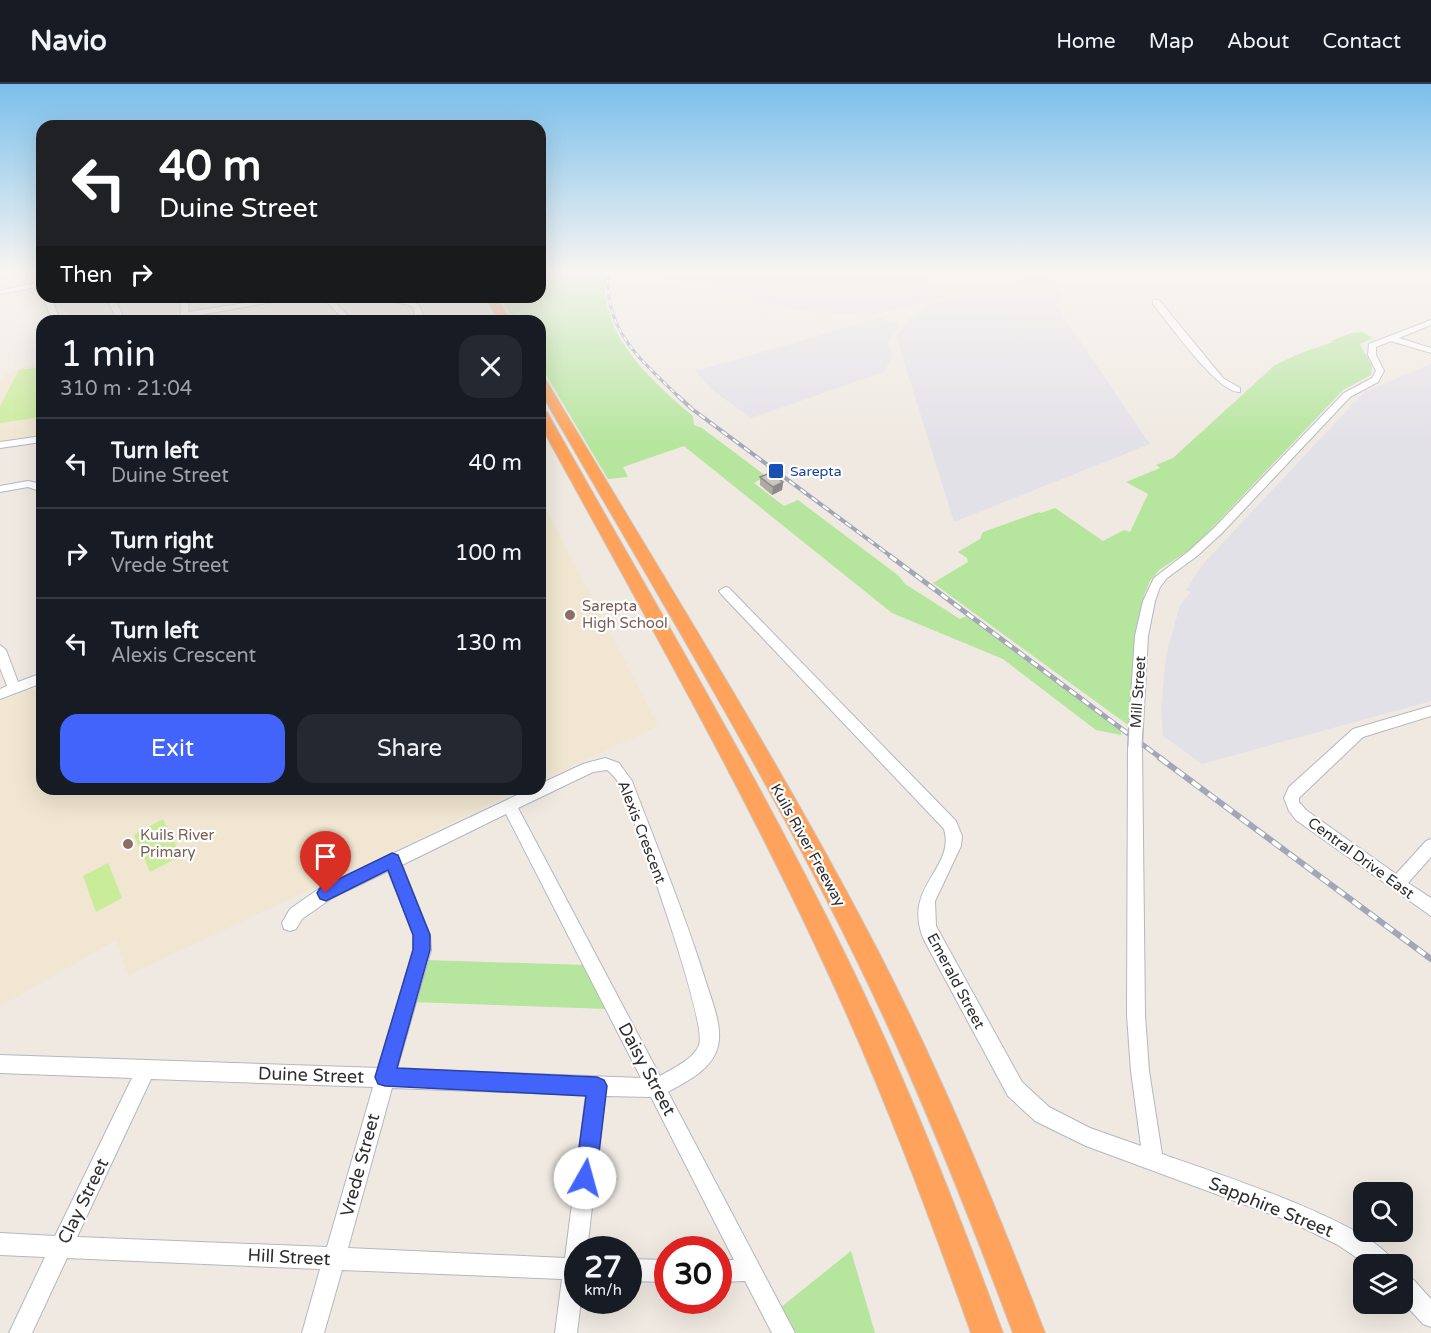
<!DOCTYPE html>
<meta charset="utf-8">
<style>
:root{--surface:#171b24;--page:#242831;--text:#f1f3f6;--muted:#9ea1a6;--line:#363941;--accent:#4264fb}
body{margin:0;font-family:"Varela Round",sans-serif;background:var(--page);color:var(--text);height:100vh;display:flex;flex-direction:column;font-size:22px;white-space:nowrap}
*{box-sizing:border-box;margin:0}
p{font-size:20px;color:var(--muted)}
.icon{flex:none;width:33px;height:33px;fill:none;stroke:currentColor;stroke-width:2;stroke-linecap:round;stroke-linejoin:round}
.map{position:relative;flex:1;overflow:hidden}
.details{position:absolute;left:36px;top:231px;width:510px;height:480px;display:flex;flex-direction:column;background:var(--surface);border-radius:18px;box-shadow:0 6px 24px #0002}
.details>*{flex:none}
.top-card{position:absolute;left:36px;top:36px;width:510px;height:183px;border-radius:18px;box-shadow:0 6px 24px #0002;background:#202124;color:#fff;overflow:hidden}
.controls{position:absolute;left:1353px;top:1098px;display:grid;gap:12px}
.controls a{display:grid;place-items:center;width:60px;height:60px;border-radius:12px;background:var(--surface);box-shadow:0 6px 24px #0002;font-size:30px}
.speed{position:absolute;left:564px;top:1152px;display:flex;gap:12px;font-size:30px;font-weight:700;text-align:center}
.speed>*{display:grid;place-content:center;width:78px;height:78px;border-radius:50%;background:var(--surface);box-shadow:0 6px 24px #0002;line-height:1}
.speed small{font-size:15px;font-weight:400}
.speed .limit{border:9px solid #d22;background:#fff;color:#111}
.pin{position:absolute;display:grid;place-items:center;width:51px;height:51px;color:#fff;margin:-62px -26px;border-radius:50% 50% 50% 0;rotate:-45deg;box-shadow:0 0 6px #0007}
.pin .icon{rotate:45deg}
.me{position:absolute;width:66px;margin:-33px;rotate:7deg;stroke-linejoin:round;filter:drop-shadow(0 0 4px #0008)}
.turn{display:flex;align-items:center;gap:21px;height:126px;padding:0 24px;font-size:27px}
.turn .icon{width:78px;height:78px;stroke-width:2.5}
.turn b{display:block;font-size:42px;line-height:51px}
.then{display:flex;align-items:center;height:57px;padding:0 24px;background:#0003;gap:12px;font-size:22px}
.round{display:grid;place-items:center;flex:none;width:63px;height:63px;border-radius:18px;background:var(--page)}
.headline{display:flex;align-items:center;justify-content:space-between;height:102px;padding:0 24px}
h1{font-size:36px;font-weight:600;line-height:45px}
.primary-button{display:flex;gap:12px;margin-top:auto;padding:12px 24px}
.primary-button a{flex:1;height:69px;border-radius:18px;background:var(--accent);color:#fff;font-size:24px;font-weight:600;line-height:69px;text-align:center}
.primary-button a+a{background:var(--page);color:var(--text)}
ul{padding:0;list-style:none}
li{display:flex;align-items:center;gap:18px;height:90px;padding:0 24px;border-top:2px solid var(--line)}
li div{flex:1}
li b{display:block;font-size:22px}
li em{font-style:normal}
header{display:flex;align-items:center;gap:36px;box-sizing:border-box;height:84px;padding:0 30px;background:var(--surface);border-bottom:2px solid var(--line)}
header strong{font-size:28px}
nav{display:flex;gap:33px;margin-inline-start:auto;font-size:21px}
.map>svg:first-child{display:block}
.industrial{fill:#e3e1e8}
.education{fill:#f0e6d1}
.green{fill:#b6e59e}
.pitch{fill:#c9ec9a}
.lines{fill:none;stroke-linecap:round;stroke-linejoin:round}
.minor-casing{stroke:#b4b7c1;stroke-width:2}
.highway-casing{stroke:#c9c9c9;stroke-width:2}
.minor{fill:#fff;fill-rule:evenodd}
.highway{fill:#ffa35c;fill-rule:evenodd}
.rail-far3-casing{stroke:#a3a6b8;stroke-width:3}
.rail-far2-casing{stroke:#a3a6b8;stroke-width:4}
.rail-far1-casing{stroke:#a3a6b8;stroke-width:5}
.rail-casing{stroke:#a3a6b8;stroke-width:6}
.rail-far3{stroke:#fff;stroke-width:1.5;stroke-dasharray:5;stroke-linecap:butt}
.rail-far2{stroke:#fff;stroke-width:2;stroke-dasharray:7;stroke-linecap:butt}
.rail-far1{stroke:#fff;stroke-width:3;stroke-dasharray:8;stroke-linecap:butt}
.rail{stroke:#fff;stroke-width:4;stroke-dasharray:10;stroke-linecap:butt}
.minor-bridge-casing{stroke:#b4b7c1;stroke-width:16;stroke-linecap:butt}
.minor-bridge{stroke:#fff;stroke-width:13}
.wall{fill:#afaba4}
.shaded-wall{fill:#8e8b86}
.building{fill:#cbc7bf;stroke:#8e8b86;stroke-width:1.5}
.route{fill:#4264fb;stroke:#2b41a3;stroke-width:1.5}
.transit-dot{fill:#1a4fb4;stroke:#fff;stroke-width:2}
.education-dot{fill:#8d6e63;stroke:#fff;stroke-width:2}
.labels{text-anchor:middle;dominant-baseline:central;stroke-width:4.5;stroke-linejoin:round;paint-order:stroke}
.far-transit-label{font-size:14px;fill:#164399;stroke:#fff;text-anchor:start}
.education-label{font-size:15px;fill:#785e54;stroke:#fff;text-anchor:start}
.street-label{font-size:15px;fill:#2e2e2e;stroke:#fff}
.near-street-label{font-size:18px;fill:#2e2e2e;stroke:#fff}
</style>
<header>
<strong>Navio</strong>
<nav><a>Home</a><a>Map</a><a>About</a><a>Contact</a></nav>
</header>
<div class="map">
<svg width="1431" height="1249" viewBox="0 0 1431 1249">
<rect width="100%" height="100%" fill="#efe9e1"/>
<!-- industrial -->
<g class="industrial">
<path d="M653,186h259l39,25 -82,21 -71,-6 -151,-38z"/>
<path d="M1036,191l21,7 4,20 -6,2 95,140 -196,78 -58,-186 15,-18 18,-12 18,-7z"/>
<path d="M880,234l19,6 -11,21 6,10 -10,17 -133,46 -40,-29 -15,-18z"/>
<path d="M1431,280v337l-229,63 -39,-28 -2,-27 5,-53 14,-51 11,-13 -5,-2 17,-26 161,-172z"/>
</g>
<!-- education -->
<g class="education">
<path d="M42,278v73l-42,7v-57l4,-11z"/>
<path d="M543,419l115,223 -118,55v-277z"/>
<path d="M42,602v103h481l-395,186 -12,-35 -116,66v-305z"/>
</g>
<!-- green -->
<g class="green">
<path d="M540,186h66c-9,63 43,109 87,146l1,9 8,3 64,48 -12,7 30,23 14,-6 101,76 6,8 55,35 6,-3 155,115v4l-25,-5 -93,-71 -111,-46 -208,-167 -61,21 5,10 -20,2 -68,-114v-44h-26l-14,-24h40z"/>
<path d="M1362,248l11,6 -13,6 12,22 -1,9 -28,15 -149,157 -35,23 -9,11 -6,14 -8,41 -8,89 -195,-142 35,-21 -1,-4 -9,-6 22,-13 3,-7 56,-20 2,1 14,-5 48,33 21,-11 6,2 18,-38 -22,-12 34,-14 -4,-3 17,-7 102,-93 26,-12 32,-11 -2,-1 20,-8z"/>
<path d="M425,876l160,5 23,44 -195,-7z"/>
<path d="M851,1167l24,82h-82l-13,-25z"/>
</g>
<!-- pitch -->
<g class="pitch">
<path d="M42,283v50l-42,6v-17l19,-36z"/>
<path d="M163,735l18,37 -31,16 -16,-37z"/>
<path d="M108,779l14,35 -26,14 -13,-36z"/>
</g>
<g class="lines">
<!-- minor casing -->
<g class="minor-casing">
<g id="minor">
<path d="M13,186h14l-27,7v-4z"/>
<path d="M42,198v4l-42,8v-4z"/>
<path d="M43,213h8l7,18 -1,6h-8l1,-6z"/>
<path d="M105,213h8l9,16 -1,8h-8l1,-8z"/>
<path d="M177,213h8l4,9 -1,6 95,-15h18l-113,20v4h-8l1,-15z"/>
<path d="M322,213h8l23,24h-8z"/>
<path d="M368,213c12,0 45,-1 52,10 2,4 3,10 5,14h-8l-4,-13 -4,-3z"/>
<path d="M1153,216h6l64,78 17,10v4c-22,2 -72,-70 -87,-88z"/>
<path d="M1431,236v5l-32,13 32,10v5l-40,-12 -15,6v8l8,16 -6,11 -28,15 -128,136 -25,23 -30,22 -7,9 -5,14 -7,35 -5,90 -2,4h-10l-2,-4 6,-90 8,-35 11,-23 35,-27 25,-23 130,-135 28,-15 4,-7 -8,-16 1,-11z"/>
<path d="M42,352v6l-42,6v-6z"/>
<path d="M28,397l14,3v8l-14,-5 -28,5v-6z"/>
<path d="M725,503l4,1 227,233 6,15 -1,10 -26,55 1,25 86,156 27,25 41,21 51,18 -10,-75 -4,-56 1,-268 2,-4h10l2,4 3,268 4,56 13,83c42,15 219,72 232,110h-28l-28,-19 -49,-24 -203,-75 -51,-25 -27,-25 -84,-156c-23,-54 32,-71 20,-111l-223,-235 -2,-3z"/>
<path d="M0,561l6,5 12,32 24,-9v10l-42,16v-10l7,-3 -7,-18z"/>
<path d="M1431,622v10l-68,21 -64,61v4l7,8 90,64 30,-33 5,-2v18l-23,26 23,15v18l-135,-96 -7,-9 -5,-13 5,-11 64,-58z"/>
<path d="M605,674l14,5 13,18c25,66 52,131 73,198 6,20 18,47 13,67 -6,24 -31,35 -50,46l127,241h-23l-27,-52 -27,1v-22h16l-83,-163 -46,-1 -18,154h-9v50h3l-4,33h-22l7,-54 -220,-9 -18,63h-22l18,-64 -253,-11 -35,75h-23l36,-76 -45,-2v-22l55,3 77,-158 -132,-5v-18l379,13 34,-118 1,-15 -26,-64 -56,27 -30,21 -6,10 -6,2 -6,-2 -2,-6 8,-14 30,-21 210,-99h10v-5l43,-20zM607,686c5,4 9,8 12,14 15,32 89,238 80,261 -5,14 -27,24 -39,31l-142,-268 75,-36zM506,730l135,264 -244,-9 34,-119 -1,-15 -28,-70zM151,995l222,8 -46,160 -250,-10zM392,1004l194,7 -21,163 -217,-10z"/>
<path d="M628,1175l40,1v22l-40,-1z"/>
<path d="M1402,1189l8,3 21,23v28l-8,-3 -21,-23z"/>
</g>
</g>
<!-- highway casing -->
<g class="highway-casing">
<g id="highway">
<path d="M486,213h10l15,24h-12z"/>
<path d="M540,292l6,4c112,189 231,376 332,571 64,124 117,253 167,382h-32c-46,-123 -94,-244 -151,-362 -96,-199 -212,-388 -322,-580z"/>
<path d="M540,324l7,4c101,180 208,358 299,544 60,122 110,250 157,377h-32c-43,-121 -88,-241 -142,-358 -86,-188 -190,-369 -289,-551z"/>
</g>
</g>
<!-- minor -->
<use href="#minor" class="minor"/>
<!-- highway -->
<use href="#highway" class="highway"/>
<!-- rail-far3 casing -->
<g class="rail-far3-casing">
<path id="rail-far3" d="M608,186c-5,60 32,89 72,128"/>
</g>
<!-- rail-far2 casing -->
<g class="rail-far2-casing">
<path id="rail-far2" d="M678,312l14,13 200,148"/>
</g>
<!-- rail-far1 casing -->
<g class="rail-far1-casing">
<path id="rail-far1" d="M890,472l272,203"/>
</g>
<!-- rail casing -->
<g class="rail-casing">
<path id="rail" d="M1160,674l271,201"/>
</g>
<!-- rail-far3 -->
<use href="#rail-far3" class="rail-far3"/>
<!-- rail-far2 -->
<use href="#rail-far2" class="rail-far2"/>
<!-- rail-far1 -->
<use href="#rail-far1" class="rail-far1"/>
<!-- rail -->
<use href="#rail" class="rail"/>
<!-- minor-bridge casing -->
<g class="minor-bridge-casing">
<path id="minor-bridge" d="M1135,663l1,-21"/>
</g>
<!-- minor-bridge -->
<use href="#minor-bridge" class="minor-bridge"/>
</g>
<!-- wall -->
<path class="wall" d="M760,393l23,5 -1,8 -10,5 -12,-10z"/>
<!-- shaded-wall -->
<path class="shaded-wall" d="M783,398l-1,8 -10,5 1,-8z"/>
<!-- building -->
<path class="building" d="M770,389l13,9 -10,5 -13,-10z"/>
<!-- sky -->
<linearGradient id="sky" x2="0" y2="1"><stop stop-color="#7abfeb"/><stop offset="0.52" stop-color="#f8f5f2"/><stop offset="1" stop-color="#f8f5f2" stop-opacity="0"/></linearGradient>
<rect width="1431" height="361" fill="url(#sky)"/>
<!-- route -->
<path class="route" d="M392,769l6,2 32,80v15l-33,118 200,9 7,3 3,6 -11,92 -3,7 -8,3 -7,-3 -3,-7 11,-82 -201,-10 -7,-2 -3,-7 38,-127v-15l-25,-65 -62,31 -6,-2 -3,-6 3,-5z"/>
<!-- markers -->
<rect class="transit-dot" x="768" y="379" width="16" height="16" rx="3"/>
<g class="education-dot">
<circle cx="570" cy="531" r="6"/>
<circle cx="128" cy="760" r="6"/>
</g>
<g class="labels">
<!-- far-transit labels -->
<g class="far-transit-label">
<text x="790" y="387">Sarepta</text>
</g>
<!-- education labels -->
<g class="education-label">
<text x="582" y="522">Sarepta<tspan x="582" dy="17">High School</tspan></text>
<text x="140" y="751">Kuils River<tspan x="140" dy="17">Primary</tspan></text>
</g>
<!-- street labels -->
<g class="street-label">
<text transform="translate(1138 608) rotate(-86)">Mill Street</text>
<text transform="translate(642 748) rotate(69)">Alexis Crescent</text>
<text transform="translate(808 761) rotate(61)">Kuils River Freeway</text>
<text transform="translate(1361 774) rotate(36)">Central Drive East</text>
<text transform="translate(956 897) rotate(62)">Emerald Street</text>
</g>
<!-- near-street labels -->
<g class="near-street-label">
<text transform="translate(647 985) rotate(62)">Daisy Street</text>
<text transform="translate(311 991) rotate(2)">Duine Street</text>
<text transform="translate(360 1081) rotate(-75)">Vrede Street</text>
<text transform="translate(83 1117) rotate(-64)">Clay Street</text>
<text transform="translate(1271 1123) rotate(22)">Sapphire Street</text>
<text transform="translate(289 1173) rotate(3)">Hill Street</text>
</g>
</g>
</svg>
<div class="controls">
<a><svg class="icon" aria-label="search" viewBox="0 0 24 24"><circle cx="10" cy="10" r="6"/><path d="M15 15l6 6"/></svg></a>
<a><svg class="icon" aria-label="layers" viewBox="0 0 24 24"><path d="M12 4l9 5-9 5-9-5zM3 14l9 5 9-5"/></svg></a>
</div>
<div class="speed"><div>27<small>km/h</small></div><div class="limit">30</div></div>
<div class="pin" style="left:326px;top:809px;background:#d93025"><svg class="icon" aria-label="arrive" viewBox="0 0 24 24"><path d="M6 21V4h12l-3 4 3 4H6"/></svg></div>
<svg class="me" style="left:585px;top:1094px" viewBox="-20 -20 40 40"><circle r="19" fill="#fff"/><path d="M0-13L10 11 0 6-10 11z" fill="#4264fb"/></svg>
<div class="top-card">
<div class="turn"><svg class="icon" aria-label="left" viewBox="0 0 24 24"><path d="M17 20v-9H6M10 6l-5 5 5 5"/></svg><div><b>40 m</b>Duine Street</div></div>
<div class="then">Then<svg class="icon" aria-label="right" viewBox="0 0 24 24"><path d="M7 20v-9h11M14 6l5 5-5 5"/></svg></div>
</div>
<section class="details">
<div class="headline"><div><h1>1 min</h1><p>310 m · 21:04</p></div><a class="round"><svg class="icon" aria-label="close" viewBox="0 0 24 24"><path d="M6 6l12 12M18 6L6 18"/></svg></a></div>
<ul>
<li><svg class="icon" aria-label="left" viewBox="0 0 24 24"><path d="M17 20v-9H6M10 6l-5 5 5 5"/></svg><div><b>Turn left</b><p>Duine Street</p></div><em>40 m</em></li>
<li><svg class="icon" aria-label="right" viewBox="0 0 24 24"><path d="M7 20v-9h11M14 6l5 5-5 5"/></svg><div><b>Turn right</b><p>Vrede Street</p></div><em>100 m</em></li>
<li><svg class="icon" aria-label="left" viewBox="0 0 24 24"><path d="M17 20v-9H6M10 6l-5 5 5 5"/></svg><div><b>Turn left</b><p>Alexis Crescent</p></div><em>130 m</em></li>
</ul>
<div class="primary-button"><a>Exit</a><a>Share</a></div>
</section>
</div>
